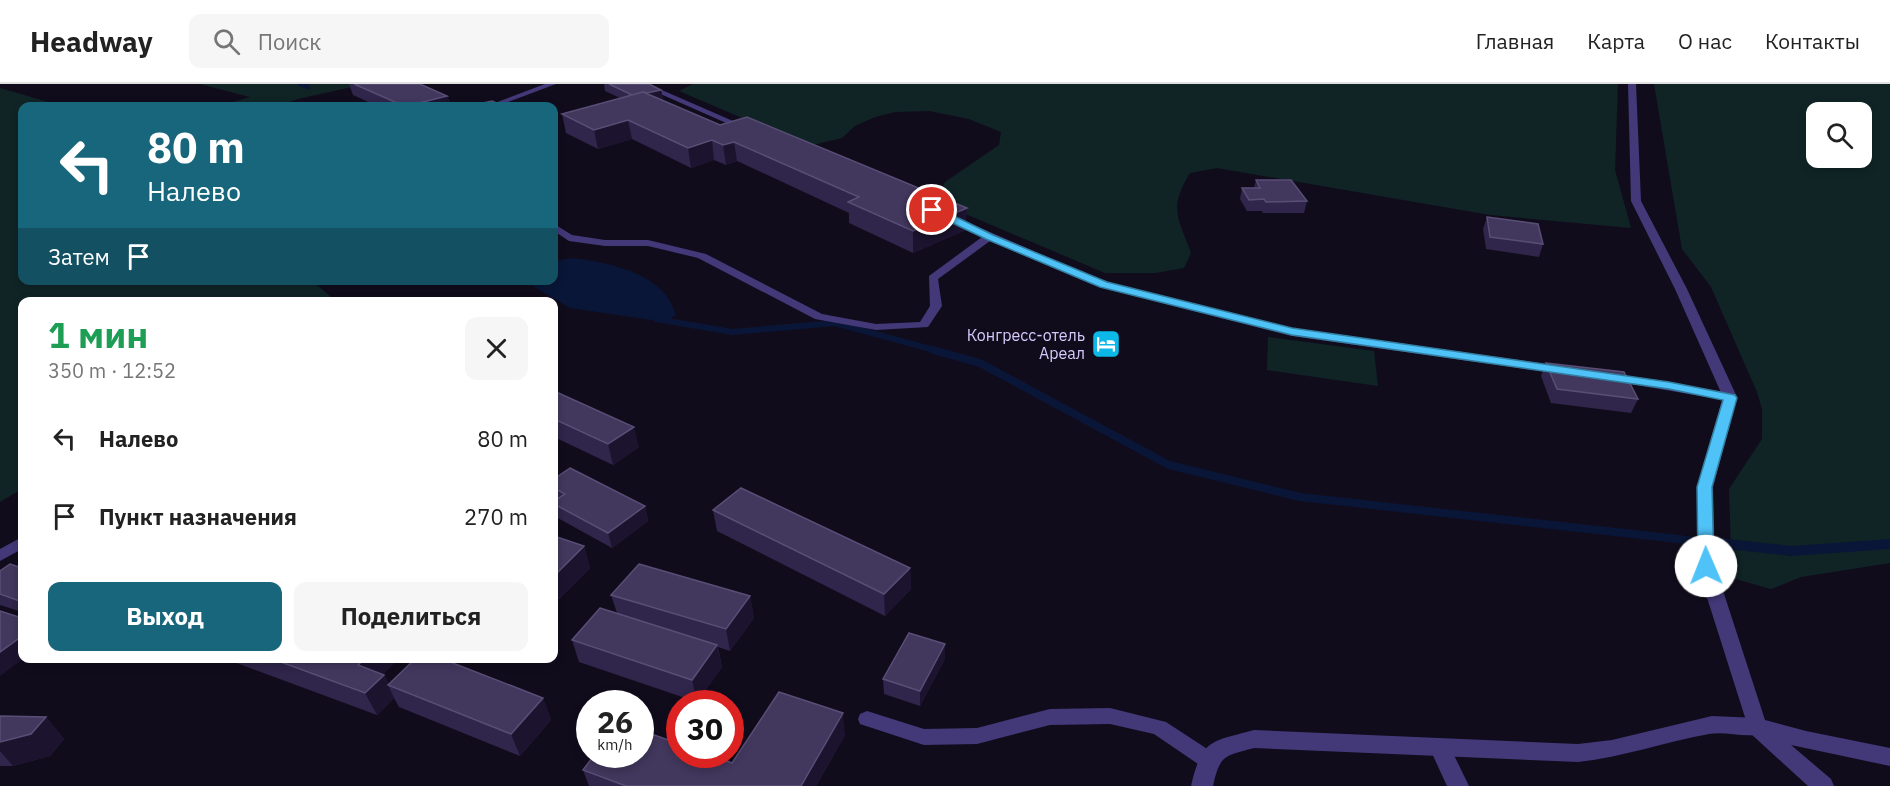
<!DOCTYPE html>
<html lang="ru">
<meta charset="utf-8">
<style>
:root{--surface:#fff;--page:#f6f6f6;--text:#222;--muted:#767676;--line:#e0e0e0;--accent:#18667b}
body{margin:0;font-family:"IBM Plex Sans",sans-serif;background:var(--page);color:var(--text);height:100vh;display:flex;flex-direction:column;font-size:22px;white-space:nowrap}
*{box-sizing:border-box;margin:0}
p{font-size:20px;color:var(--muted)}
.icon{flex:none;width:33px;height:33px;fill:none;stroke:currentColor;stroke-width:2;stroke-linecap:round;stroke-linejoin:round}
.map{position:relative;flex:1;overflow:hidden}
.sheet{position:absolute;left:18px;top:213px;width:540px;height:366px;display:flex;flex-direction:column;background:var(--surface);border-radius:12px;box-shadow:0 3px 9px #0003}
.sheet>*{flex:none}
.banner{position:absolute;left:18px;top:18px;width:540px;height:183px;border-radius:12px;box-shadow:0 3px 9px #0003;background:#18667b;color:#fff;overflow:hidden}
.buttons{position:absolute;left:1806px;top:18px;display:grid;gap:12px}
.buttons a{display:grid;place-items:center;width:66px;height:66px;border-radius:12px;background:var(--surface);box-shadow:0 3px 9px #0003;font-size:30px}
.speed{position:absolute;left:576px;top:606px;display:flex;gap:12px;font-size:30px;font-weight:700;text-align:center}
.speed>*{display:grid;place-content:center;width:78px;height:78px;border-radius:50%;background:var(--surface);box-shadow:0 3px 9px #0003;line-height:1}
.speed small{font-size:15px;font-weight:400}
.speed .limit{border:9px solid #d22;background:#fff;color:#111}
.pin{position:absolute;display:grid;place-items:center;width:51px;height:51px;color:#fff;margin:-26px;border:3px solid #fff;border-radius:50%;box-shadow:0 2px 6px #0007}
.me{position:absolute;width:66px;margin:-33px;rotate:359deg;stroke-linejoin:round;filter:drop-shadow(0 0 4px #0008)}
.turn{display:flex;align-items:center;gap:21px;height:126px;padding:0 30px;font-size:27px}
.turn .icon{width:78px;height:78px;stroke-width:2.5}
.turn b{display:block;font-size:42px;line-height:51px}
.then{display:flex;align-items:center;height:57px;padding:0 30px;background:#0003;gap:12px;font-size:22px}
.round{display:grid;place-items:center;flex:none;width:63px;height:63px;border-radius:12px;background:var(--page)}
.summary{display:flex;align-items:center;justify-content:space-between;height:102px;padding:0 30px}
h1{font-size:36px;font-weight:800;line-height:45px;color:#1e9e55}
.primary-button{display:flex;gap:12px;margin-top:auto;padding:12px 30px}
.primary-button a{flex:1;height:69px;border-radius:12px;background:var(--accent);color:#fff;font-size:24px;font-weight:800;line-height:69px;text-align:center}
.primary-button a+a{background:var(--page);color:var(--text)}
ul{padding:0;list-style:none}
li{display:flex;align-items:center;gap:18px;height:78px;padding:0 30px}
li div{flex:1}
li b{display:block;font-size:22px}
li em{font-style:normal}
header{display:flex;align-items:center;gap:36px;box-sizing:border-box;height:84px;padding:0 30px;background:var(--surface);border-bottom:2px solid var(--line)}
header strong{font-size:28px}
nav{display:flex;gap:33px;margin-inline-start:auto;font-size:21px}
.search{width:420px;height:54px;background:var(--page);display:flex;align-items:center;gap:15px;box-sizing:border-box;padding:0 21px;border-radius:12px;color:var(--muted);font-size:22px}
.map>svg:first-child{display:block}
.green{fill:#102426;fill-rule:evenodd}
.water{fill:#0a1637}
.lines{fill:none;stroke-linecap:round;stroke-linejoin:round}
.stream-far3{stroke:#0a1637;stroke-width:4.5}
.stream-far2{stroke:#0a1637;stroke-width:6}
.stream-far1{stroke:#0a1637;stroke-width:8}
.stream{stroke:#0a1637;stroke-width:10}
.service{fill:#433979;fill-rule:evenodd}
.minor{fill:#433979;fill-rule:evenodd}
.tertiary{fill:#433979;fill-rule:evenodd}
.wall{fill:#30254a}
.shaded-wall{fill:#1c142f}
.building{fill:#42375d;stroke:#594e76;stroke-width:1.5}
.route{fill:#4fc3f7;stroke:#337fa1;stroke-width:1.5}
.labels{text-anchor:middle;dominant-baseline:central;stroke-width:6;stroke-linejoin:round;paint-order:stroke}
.poi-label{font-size:16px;fill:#d5cafd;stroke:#110c1c;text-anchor:end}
</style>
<header>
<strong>Headway</strong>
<div class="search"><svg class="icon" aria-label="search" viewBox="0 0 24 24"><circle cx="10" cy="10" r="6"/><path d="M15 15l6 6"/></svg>Поиск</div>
<nav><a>Главная</a><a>Карта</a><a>О нас</a><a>Контакты</a></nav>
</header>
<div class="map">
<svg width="1890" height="702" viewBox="0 0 1890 702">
<rect width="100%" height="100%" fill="#110c1c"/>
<!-- green -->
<g class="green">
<path d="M200,0h165l-67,15 -20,7h-58l30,-9z"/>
<path d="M693,0h925l-3,86 16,58 -141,-13 -273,-47 -27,5c-22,36 -12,44 1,80l-7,15 -29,5h-50l-170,-72 10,-19 54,-37 2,-13 -32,-13 -40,-8 -34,1 -20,5 -20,9 -13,12 -34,8 -129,-55z"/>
<path d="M1654,0h236v479l-89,14 -30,12 -39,-11 -3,-89 33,-50v-30l-5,-17 -46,-105 -29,-38zM1862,28v46h-46v-46z"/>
<path d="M0,4l62,18h-40v174l290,1 24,20 -314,1v187l-22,13z"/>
<path d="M1268,253l106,14 4,35 -111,-16z"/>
</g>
<!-- water -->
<path class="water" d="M573,174c38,5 91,15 103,57l-11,7 -95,-14 -46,-27 30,-1v-19z"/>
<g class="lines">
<!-- stream-far3 -->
<g class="stream-far3">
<path d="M300,0l8,3"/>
<path d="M324,21l4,1"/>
</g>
<!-- stream-far2 -->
<path class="stream-far2" d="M656,235l76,13 103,-9 103,28"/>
<!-- stream-far1 -->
<path class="stream-far1" d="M933,266l47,13 189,102 131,32 414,46"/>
<!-- stream -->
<path class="stream" d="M1701,457l90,10 99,-7"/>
<!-- service -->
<g class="service">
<path d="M545,0h11l-59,22h-10z"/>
<path d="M638,0h10l101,44 -7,2z"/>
<path d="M951,131l156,68 185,45 270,38 6,4 -6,4 -270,-38 -193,-49 -109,-46 -52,38 4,27 -14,21 -52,3 -61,-11 -117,-61 -50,-12h-43l-36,-5 -15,-10v-7l18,11 33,5h43l58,14 116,60 54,10 44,-2 10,-16 -1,-30 53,-39 -34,-17v-4z"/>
<path d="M1611,289l119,20 6,4 -6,4 -123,-21 -2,-3z"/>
<path d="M22,453v12l-22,12v-12z"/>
<path d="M1110,624l56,14 49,32 3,6 -3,6 -7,2 -7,-2 -47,-32 -44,-10 -60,1 -73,19 -53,1 -64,-21 -2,-5 2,-5 7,-3 57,18 53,-1 73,-19z"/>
</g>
<!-- minor -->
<g class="minor">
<path d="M1628,0h8l5,117 46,88 50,108 -24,90 2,79 50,154 41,11 84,17v18l-99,-21 40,34 3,7h-26l-58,-53 -53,-167v-79l26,-90 -48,-108 -44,-88z"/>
<path d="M1441,656l7,3 21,43h-22l-17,-37 4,-6z"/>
</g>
<!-- tertiary -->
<path class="tertiary" d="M1712,632l45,2 7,3 3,6 -3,6c-17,6 -37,-2 -55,1 -44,8 -86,23 -131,28l-324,-14c-30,8 -34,7 -41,38h-22c11,-47 19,-44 63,-56l324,14 34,-4z"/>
</g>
<!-- wall -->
<g class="wall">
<path d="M349,0h71l27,12 4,10h-74l-24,-11z"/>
<path d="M604,0h45l12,6 2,9 -1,1 304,130 -53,23 -64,-30v-10l-112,-52 -11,4 -12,-5 -23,8 -59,-29 -34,10 -32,-16 -4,-19 58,-16 -15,-7z"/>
<path d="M1256,96l51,21 -3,12h-41l-1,-2h-15l-7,-12 2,-11h12z"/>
<path d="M1487,133l56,27 -4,13 -53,-8 -3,-20z"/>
<path d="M1546,279l92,36 -7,14 -80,-10 -10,-27z"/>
<path d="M554,307l85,56 -26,18 -59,-28z"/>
<path d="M554,395l91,27 3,15 -36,27 -56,-31 -2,-7v-9h1l-1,-1z"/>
<path d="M713,426l197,58 1,21 -26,27 -168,-85z"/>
<path d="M554,452l30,10 6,22 -31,31 -5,-2z"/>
<path d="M22,484v44l-22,-7v-34z"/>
<path d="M611,511l139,1 4,22 -24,33 -12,-4 4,20 -25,35 -118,-40 -7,-22 45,-27z"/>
<path d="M223,574h173l1,2 -14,14 1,1 5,9 154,14 8,22 -31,36 -121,-49 -5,-9 -17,17z"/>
<path d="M945,575l-25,47 -36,-12 -1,-15z"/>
<path d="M0,632l46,1 18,22 -14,17 -37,10h-13z"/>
<path d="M845,651l-29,51h-227l-6,-16 149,-7z"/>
</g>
<!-- shaded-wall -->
<g class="shaded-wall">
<path d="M661,6l2,9 -25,7 -2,-10z"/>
<path d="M447,12l4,10h-44z"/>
<path d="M628,36l4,19 -34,10 -4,-19z"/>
<path d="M712,56l2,20 -23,8 -3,-20z"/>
<path d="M734,58l3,19 -11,4 -3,-20z"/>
<path d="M967,124l-1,22 -53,23v-22z"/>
<path d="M634,343l5,20 -26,18 -5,-21z"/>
<path d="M645,422l3,15 -36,27 -4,-15z"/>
<path d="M584,462l6,22 -31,31 -5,-16v-7z"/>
<path d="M910,484l1,21 -26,27 -1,-22z"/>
<path d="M750,512l4,22 -24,33 -4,-22z"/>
<path d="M22,552v22h2l-24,18v-24z"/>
<path d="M945,560v15l-25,47v-15z"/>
<path d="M717,561l5,22 -25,35 -5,-22z"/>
<path d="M366,574h30l1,2 -27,27 -12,-22z"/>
<path d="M384,591l6,11 -2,-1 6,13 -17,17 -12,-22z"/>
<path d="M543,614l8,22 -31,36 -9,-22z"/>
<path d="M843,629l2,22 -29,51h-15z"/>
<path d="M46,633l18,22 -14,17 -37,10 -13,-15v-9z"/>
</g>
<!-- building -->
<g class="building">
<path d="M354,0h66l27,12 -40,10h-3z"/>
<path d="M609,0h40l12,6 -14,3 -4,-1 -11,3z"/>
<path d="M643,8l77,33 27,-8 220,91 -54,23 -65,-29 11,-5 -125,-55 -11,3 -11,-5 -24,8 -60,-28 -34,10 -32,-16z"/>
<path d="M492,17l11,5h-26l-3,-1z"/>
<path d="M1256,96h35l16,21 -41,1 -2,-3 -15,1 -7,-12h18z"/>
<path d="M1487,133l51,7 5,20 -53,-7z"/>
<path d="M1546,279l78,9 14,27 -81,-10z"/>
<path d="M554,307l80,36 -26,17 -54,-25z"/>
<path d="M570,384l75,38 -37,27 -54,-29v-3l11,-7 -11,-6v-9z"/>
<path d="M741,404l169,80 -26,26 -171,-84z"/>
<path d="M554,452l30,10 -30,30z"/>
<path d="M10,480l12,4v34l-22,-8v-23z"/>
<path d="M639,480l111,32 -24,33 -115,-34z"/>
<path d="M600,524l117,37 -25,35 -120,-40z"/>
<path d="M0,527l22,7v18l-22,16z"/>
<path d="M909,549l36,11 -25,47 -37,-12z"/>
<path d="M270,574h96l-8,7 26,10 -19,18z"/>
<path d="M416,574h24l103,40 -32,36 -123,-49z"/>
<path d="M779,608l64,21 -42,73h-175l-43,-16 12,-16h45v-24l40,14v10h29l23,9z"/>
<path d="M0,632l46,1 -15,17 -31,8z"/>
</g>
<!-- route -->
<path class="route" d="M929,123h7l57,28 114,47 185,46 377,54 66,13 2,3 -25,89 2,79 -3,4h-11l-2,-4 -1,-79 26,-87 -54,-11 -377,-54 -192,-48 -114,-48 -57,-27z"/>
<!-- icons -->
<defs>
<g id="hotel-square" transform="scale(1.5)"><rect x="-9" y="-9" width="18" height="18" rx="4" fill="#0bb8e8" stroke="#110c1c"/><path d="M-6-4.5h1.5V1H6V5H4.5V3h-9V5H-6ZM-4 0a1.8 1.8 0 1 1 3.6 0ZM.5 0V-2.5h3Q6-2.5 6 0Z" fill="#fff"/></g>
</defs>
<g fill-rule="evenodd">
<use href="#hotel-square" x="1106" y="260"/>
</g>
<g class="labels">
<!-- poi labels -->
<g class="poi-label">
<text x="1085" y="251">Конгресс-отель<tspan x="1085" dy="18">Ареал</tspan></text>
</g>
</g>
</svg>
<div class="buttons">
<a><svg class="icon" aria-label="search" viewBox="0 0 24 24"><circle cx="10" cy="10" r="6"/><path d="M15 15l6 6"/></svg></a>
</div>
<div class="speed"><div>26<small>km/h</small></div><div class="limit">30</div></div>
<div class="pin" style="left:932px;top:126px;background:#d93025"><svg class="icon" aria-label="arrive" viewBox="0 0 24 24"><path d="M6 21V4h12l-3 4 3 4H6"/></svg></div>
<svg class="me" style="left:1706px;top:482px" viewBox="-20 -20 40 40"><circle r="19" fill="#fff"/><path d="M0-13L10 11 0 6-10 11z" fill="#4fc3f7"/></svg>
<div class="banner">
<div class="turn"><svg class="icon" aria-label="left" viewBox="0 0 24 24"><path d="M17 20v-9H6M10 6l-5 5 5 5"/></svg><div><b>80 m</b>Налево</div></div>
<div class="then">Затем<svg class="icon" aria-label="arrive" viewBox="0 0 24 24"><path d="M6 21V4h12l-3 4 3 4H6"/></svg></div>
</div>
<section class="sheet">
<div class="summary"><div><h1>1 мин</h1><p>350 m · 12:52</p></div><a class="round"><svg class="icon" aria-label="close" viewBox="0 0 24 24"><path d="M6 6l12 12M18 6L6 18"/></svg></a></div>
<ul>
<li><svg class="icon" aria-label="left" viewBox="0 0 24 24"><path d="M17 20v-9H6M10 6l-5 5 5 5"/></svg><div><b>Налево</b></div><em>80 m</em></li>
<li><svg class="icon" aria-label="arrive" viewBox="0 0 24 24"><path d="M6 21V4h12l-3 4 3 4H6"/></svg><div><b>Пункт назначения</b></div><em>270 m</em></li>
</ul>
<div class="primary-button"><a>Выход</a><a>Поделиться</a></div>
</section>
</div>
